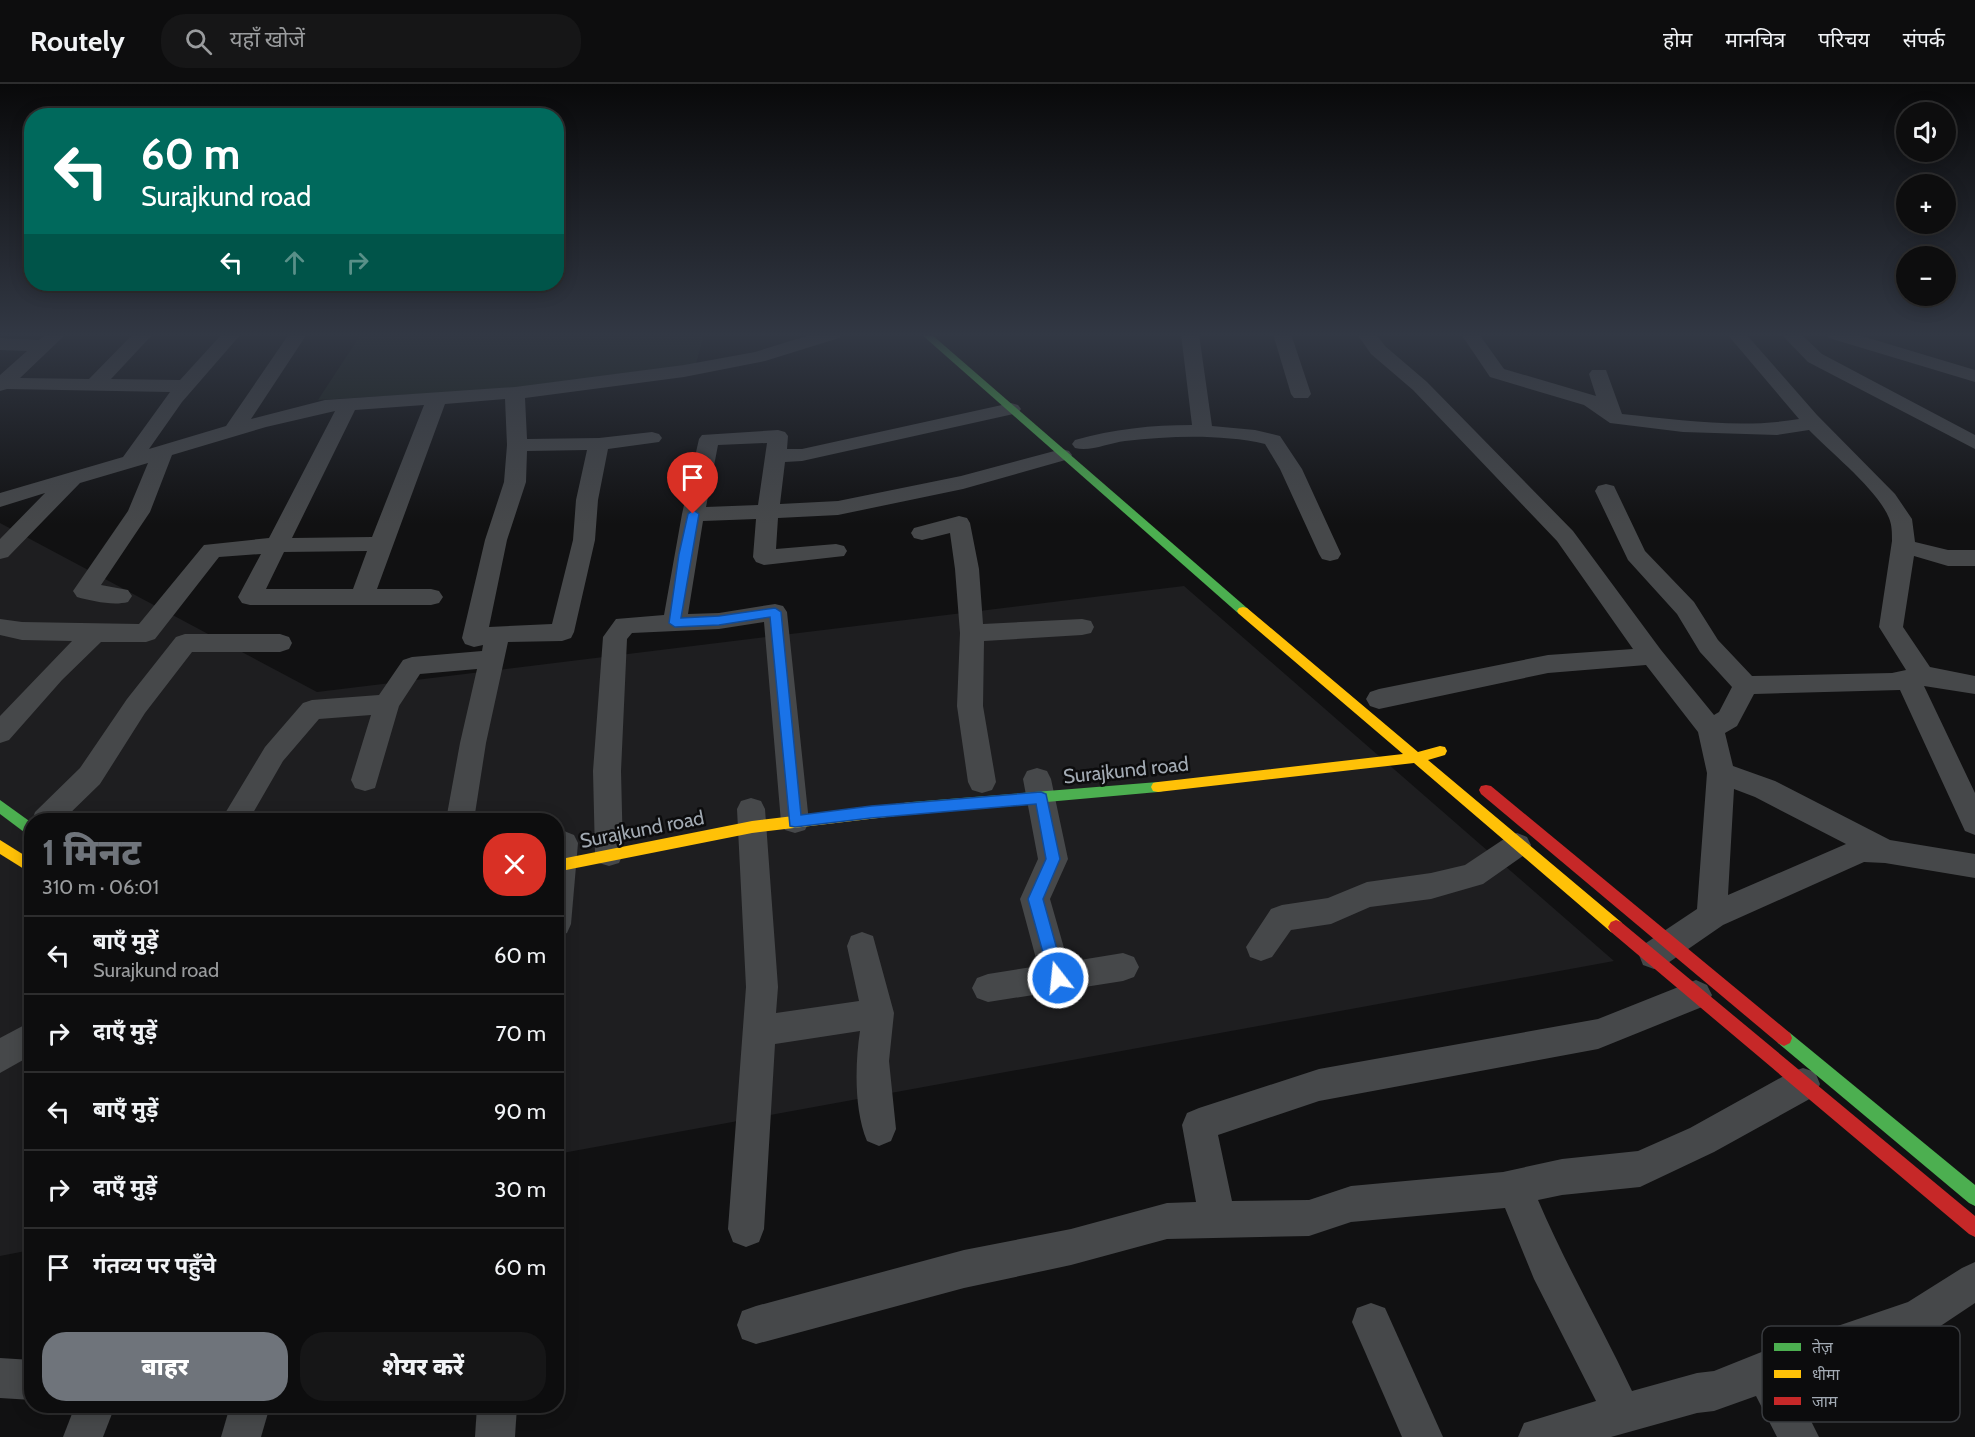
<!DOCTYPE html>
<html lang="hi">
<meta charset="utf-8">
<style>
:root{--surface:#0d0d0e;--page:#161617;--text:#f1f3f6;--muted:#9a9c9e;--line:#2d2d2e;--accent:#6f747b}
body{margin:0;font-family:Cabin,"Noto Sans Devanagari",sans-serif;background:var(--page);color:var(--text);height:100vh;display:flex;flex-direction:column;font-size:22px;white-space:nowrap}
*{box-sizing:border-box;margin:0}
p{font-size:20px;color:var(--muted)}
.icon{flex:none;width:33px;height:33px;fill:none;stroke:currentColor;stroke-width:2;stroke-linecap:round;stroke-linejoin:round}
.map{position:relative;flex:1;overflow:hidden}
.panel{position:absolute;left:24px;top:729px;width:540px;height:600px;display:flex;flex-direction:column;background:var(--surface);border-radius:24px;box-shadow:0 3px 15px #0003,0 0 0 2px var(--line)}
.panel>*{flex:none}
.banner{position:absolute;left:24px;top:24px;width:540px;height:183px;border-radius:24px;box-shadow:0 3px 15px #0003,0 0 0 2px var(--line);background:#00695c;color:#fff;overflow:hidden}
.buttons{position:absolute;left:1896px;top:18px;display:grid;gap:12px}
.buttons a{display:grid;place-items:center;width:60px;height:60px;border-radius:50%;background:var(--surface);box-shadow:0 3px 15px #0003,0 0 0 2px var(--line);font-size:30px}
.pin{position:absolute;display:grid;place-items:center;width:51px;height:51px;color:#fff;margin:-62px -26px;border-radius:50% 50% 50% 0;rotate:-45deg;box-shadow:0 0 6px #0007}
.pin .icon{rotate:45deg}
.me{position:absolute;width:66px;margin:-33px;rotate:344deg;stroke-linejoin:round;filter:drop-shadow(0 0 4px #0008)}
.turn{display:flex;align-items:center;gap:21px;height:126px;padding:0 18px;font-size:27px}
.turn .icon{width:78px;height:78px;stroke-width:2.5}
.turn b{display:block;font-size:42px;line-height:51px}
.lanes{display:flex;align-items:center;height:57px;padding:0 18px;background:#0003;justify-content:center;gap:30px;direction:ltr}
.lanes .off{opacity:.35}
.round{display:grid;place-items:center;flex:none;width:63px;height:63px;border-radius:24px;background:var(--page)}
.headline{display:flex;align-items:center;justify-content:space-between;height:102px;padding:0 18px}
h1{font-size:36px;font-weight:800;line-height:45px;color:var(--accent)}
.primary-button{display:flex;gap:12px;margin-top:auto;padding:12px 18px}
.primary-button a{flex:1;height:69px;border-radius:24px;background:var(--accent);color:#fff;font-size:24px;font-weight:800;line-height:69px;text-align:center}
.primary-button a+a{background:var(--page);color:var(--text)}
ul{padding:0;list-style:none}
li{display:flex;align-items:center;gap:18px;height:78px;padding:0 18px;border-top:2px solid var(--line)}
li div{flex:1}
li b{display:block;font-size:22px}
li em{font-style:normal}
header{display:flex;align-items:center;gap:36px;box-sizing:border-box;height:84px;padding:0 30px;background:var(--surface);border-bottom:2px solid var(--line)}
header strong{font-size:28px}
nav{display:flex;gap:33px;margin-inline-start:auto;font-size:21px}
.search{width:420px;height:54px;background:var(--page);display:flex;align-items:center;gap:15px;box-sizing:border-box;padding:0 21px;border-radius:24px;color:var(--muted);font-size:22px}
.map>svg:first-child{display:block}
.built{fill:#1e1e20}
.green{fill:#1b221c}
.lines{fill:none;stroke-linecap:round;stroke-linejoin:round}
.street{fill:#46484a;fill-rule:evenodd}
.fast{fill:#4caf50;fill-rule:evenodd}
.slow{fill:#ffc107;fill-rule:evenodd}
.jam{fill:#c62828;fill-rule:evenodd}
.route{fill:#1a73e8;stroke:#114b97;stroke-width:1.5}
.labels{text-anchor:middle;dominant-baseline:central;stroke-width:5;stroke-linejoin:round;paint-order:stroke}
.street-label{font-size:20px;fill:#a2aab3;stroke:#0c0c0d}
.key{fill:#0c0c0d;stroke:#393b3f;stroke-width:1.5}
.key-label{font-size:16px;fill:#a2aab3}
</style>
<header>
<strong>Routely</strong>
<div class="search"><svg class="icon" aria-label="search" viewBox="0 0 24 24"><circle cx="10" cy="10" r="6"/><path d="M15 15l6 6"/></svg>यहाँ खोजें</div>
<nav><a>होम</a><a>मानचित्र</a><a>परिचय</a><a>संपर्क</a></nav>
</header>
<div class="map">
<svg width="1975" height="1353" viewBox="0 0 1975 1353">
<rect width="100%" height="100%" fill="#111112"/>
<!-- built -->
<path class="built" d="M0,439l317,169 867,-106 430,375 -1057,193 -1,-334h-524l-1,430 -31,6z"/>
<!-- green -->
<path class="green" d="M361,250h343l-8,30 -192,25 -186,11z"/>
<g class="lines">
<!-- street -->
<g class="street">
<path d="M46,250h20l-46,44 69,1 44,-45h20l-42,45 69,1 42,-46h19l-59,68 -33,47 77,-23 63,-92h18l-56,85 74,-19 190,-13 169,-22 71,-13 58,-18h29l-3,4 -74,23 -81,16 -159,21 2,41 72,-1 53,-6 7,2 3,4 -3,4 -51,7 -10,51 -3,40 -21,92 -3,6 -9,3 -54,1 -22,101 -12,77h-28l14,-77 17,-74 -57,5 -21,32 -24,82 -10,3 -10,-3 -4,-8 20,-65 -52,4 -36,42 -34,59h-28l44,-73 38,-44 9,-3 67,-5 24,-35 9,-3 70,-6 1,-6 -9,2 -9,-3 -3,-6 23,-98 19,-58 3,-37 -2,-46 -60,5 -68,185h54l8,2 4,6 -4,6 -8,2h-181l-8,-2 -4,-6 23,-43 -42,3 -64,82 -9,3h-45l-39,38 -53,60 -9,3v-27l72,-75 -50,-1 -22,-5v-16l22,3 117,2 65,-79 65,-7 66,-127 -69,16 -94,28 -22,57 -49,73 27,5 4,6 -4,6c-15,4 -36,-1 -51,-5l-4,-6 55,-80 20,-48 -68,20 -72,74 -8,2v-20l45,-46 -45,14v-14l123,-36 47,-65 -163,-3 -7,2v-16l27,-24 -27,-1v-12l39,2zM424,321l-52,132 -80,1 63,-128zM587,366l-11,50 -3,40 -21,84 -63,3 18,-87 19,-58 1,-31zM367,467l-14,38h-87l18,-37z"/>
<path d="M1181,250h18l13,92 43,4 25,6 22,33 39,85 -3,5 -8,2 -8,-2 -3,-5 -39,-85 -15,-25c-44,-10 -94,-8 -140,-3 -16,2 -35,11 -50,7l-3,-4 3,-4c38,-11 77,-15 117,-15z"/>
<path d="M1273,250h18l20,60 -3,4h-14l-3,-4z"/>
<path d="M1357,250h19l9,12 42,36 146,149 88,119 53,65 5,-3 13,-25 -32,-35 -23,-38 -49,-54 -33,-69 3,-5 8,-2 8,2 31,65 49,51 24,38 34,36 140,-3 14,-3 -27,-43 13,-86c0,-8 0,-16 -3,-23 -12,-29 -58,-65 -80,-88l-32,5 -94,-3 -73,-9 -26,-18 -94,-28 -29,-43h18l25,35 92,27 -7,-22 3,-4h14l16,44c58,6 120,15 177,5l-72,-85h19l71,81 78,79 17,25 3,23 33,8h27v16h-27l-34,-10 -11,71 27,40 45,9v18l-51,-8 51,107v42l-10,-4 -65,-141 -146,4 -17,32 -12,7 8,33 42,15 115,59 85,14v24l-90,-15 -21,-1 -141,63 -58,40 -11,4 -11,-4 -4,-10 4,-10 54,-36 10,-136 -9,-41 -52,-67 -98,8 -169,36 -9,-3 -4,-7 4,-7 9,-3 169,-34 85,-6 -76,-108 -144,-151 -42,-36zM1734,705l21,8 91,47 -118,51z"/>
<path d="M1781,250h20l21,20 153,81v14l-167,-87z"/>
<path d="M1826,250h29l120,36v12l-146,-44z"/>
<path d="M1011,319l7,2 3,4 -3,4 -216,48 -17,1 -5,42 58,-3 123,-25 101,-27 7,2 3,4 -3,4 -106,30 -125,26 -60,3 -2,31 60,-5 8,2 3,5 -3,5 -80,9 -8,-3 -3,-5 3,-38 -53,2 -15,93 31,-1 56,-9 8,2 4,6 22,210 -4,8 -10,3 -10,-3 -4,-8 -17,-200 -45,7 -87,4 -5,6 -6,132 2,83 -4,9 -10,3 -10,-3 -4,-9 -2,-83 10,-134 13,-18 48,-4 18,-101 17,-75 3,-4 76,-5 7,2 3,4 -1,13h15zM767,359l-9,62 -52,2 12,-62z"/>
<path d="M959,432l8,2 3,5 9,46 4,55 99,-5 9,2 3,6 -3,6 -9,2 -98,6 -1,65 13,76 -4,8 -10,3 -10,-3 -4,-8 -11,-76 3,-73 -5,-64 -5,-36 -28,7 -8,-2 -3,-5 3,-5z"/>
<path d="M185,550h95l9,3 3,6 -3,6 -9,3h-88l-47,61 -45,71 -37,36 -31,1 3,-9 45,-44 47,-69 49,-62z"/>
<path d="M1037,684l10,3 4,8 17,80 -18,40 18,63 55,-9 11,4 5,10 -5,10 -11,4 -135,21 -11,-4 -5,-10 5,-10 11,-4 50,-8 -18,-67 18,-40 -15,-80 4,-8z"/>
<path d="M751,714l10,3 4,8 13,178 -2,26 83,-12 -12,-55 4,-10 11,-4 11,4 21,77 -5,48 7,68 -5,12 -12,5 -12,-5c-13,-31 -12,-77 -7,-110l-85,13 -11,185 -5,13 -13,5 -13,-5 -5,-13 18,-242 -9,-178 4,-8z"/>
<path d="M564,747l10,4 4,8 -7,81 -4,9 -11,4v-103z"/>
<path d="M1517,749l10,4 4,8 -4,8 -44,31 -52,15 -61,8 -39,17 -40,6 -19,27 -11,4 -11,-4 -4,-10 25,-38 11,-4 46,-7 39,-16 64,-9 34,-8 42,-28z"/>
<path d="M1696,896l11,5 5,10 -5,10 -109,44 -279,52 -101,34 14,66 77,-1 42,-14 152,-14 59,-13 76,-8 52,-23 101,-56 12,-4 12,4 5,12 -5,12 -101,56 -74,35 -78,8 -24,5c28,66 64,127 94,191l65,-18 17,-2 50,-20 144,-49 54,-34 13,-6v41l-42,28 -141,52 27,54h-42l-21,-41 -42,15 -17,2 -86,24h-93l6,-14 72,-22 -62,-122 -29,-71 -154,14 -42,14 -142,3 -96,26 -107,23 -208,56 -14,-5 -5,-14 5,-14 14,-5 208,-56 107,-21 96,-26 29,-1 -14,-77 5,-12 12,-5 120,-39 279,-50z"/>
<path d="M32,937v34l-32,18v-35z"/>
<path d="M1371,1219l14,5 58,129h-41l-50,-115 5,-14z"/>
<path d="M0,1274l32,2v40l-32,-2z"/>
<path d="M75,1322h40l-12,31h-40z"/>
<path d="M230,1322h40l-9,31h-40z"/>
<path d="M477,1322h40l-2,31h-40z"/>
</g>
<!-- fast -->
<g class="fast">
<path d="M921,250h10l316,274 2,3 -2,3h-8z"/>
<path d="M1158,698l5,1 2,4 -2,4 -5,1 -246,22 -5,-2 -2,-4 2,-4 5,-2z"/>
<path d="M0,716l32,23v15l-32,-24z"/>
<path d="M1784,946l6,3 185,152v21l-6,-3 -191,-160 -2,-5 2,-5z"/>
</g>
<!-- slow -->
<g class="slow">
<path d="M1243,523l4,1 171,144 22,-6 5,1 2,4 -2,4 -17,5 193,162 3,5 -3,5 -5,2 -5,-2 -197,-169 -256,29 -5,-1 -2,-4 2,-4 5,-1 245,-28 -164,-140 -2,-3 2,-3z"/>
<path d="M912,718l5,2 2,4 -2,4 -5,2 -160,19 -196,39v-12l196,-39z"/>
<path d="M0,756l32,20v14l-32,-20z"/>
</g>
<!-- jam -->
<g class="jam">
<path d="M1486,701l5,1 299,247 2,5 -2,5 -6,3 -6,-3 -297,-249 -2,-4 2,-4z"/>
<path d="M1616,836l5,2 354,294v21l-6,-3 -358,-302 -3,-5 3,-5z"/>
</g>
</g>
<!-- sky -->
<linearGradient id="sky" x2="0" y2="1"><stop stop-color="#09090a"/><stop offset="0.57" stop-color="#323844"/><stop offset="1" stop-color="#323844" stop-opacity="0"/></linearGradient>
<rect width="1975" height="440" fill="url(#sky)"/>
<!-- route -->
<path class="route" d="M693,426l6,4 -18,104 38,-2 56,-8 6,4 20,203 70,-9 170,-14 5,2 14,65 -17,40 22,79 -2,5 -5,2 -6,-2 -2,-5 -22,-79 18,-40 -10,-55 -165,14 -76,9 -5,-1 -20,-209 -51,8 -44,2 -6,-4 10,-69 9,-40z"/>
<g class="labels">
<!-- street labels -->
<g class="street-label">
<text transform="translate(1126 686) rotate(-6)">Surajkund road</text>
<text transform="translate(642 745) rotate(-11)">Surajkund road</text>
</g>
</g>
<!-- legend -->
<rect x="1762" y="1242" width="198" height="96" rx="9" class="key"/>
<rect x="1774" y="1259" width="27" height="8" fill="#4caf50"/>
<rect x="1774" y="1286" width="27" height="8" fill="#ffc107"/>
<rect x="1774" y="1313" width="27" height="8" fill="#c62828"/>
<g class="key-label">
<text x="1812" y="1269">तेज़</text>
<text x="1812" y="1296">धीमा</text>
<text x="1812" y="1323">जाम</text>
</g>
</svg>
<div class="buttons">
<a><svg class="icon" aria-label="sound" viewBox="0 0 24 24"><path d="M4 9h4l5-4v14l-5-4H4zM17 9q2 3 0 6"/></svg></a>
<a>+</a>
<a>−</a>
</div>
<div class="pin" style="left:693px;top:430px;background:#d93025"><svg class="icon" aria-label="arrive" viewBox="0 0 24 24"><path d="M6 21V4h12l-3 4 3 4H6"/></svg></div>
<svg class="me" style="left:1058px;top:894px" viewBox="-20 -20 40 40"><circle r="17" fill="#1a73e8" stroke="#fff" stroke-width="3"/><path d="M0-11L8 9 0 5-8 9z" fill="#fff"/></svg>
<div class="banner">
<div class="turn"><svg class="icon" aria-label="left" viewBox="0 0 24 24"><path d="M17 20v-9H6M10 6l-5 5 5 5"/></svg><div><b>60 m</b>Surajkund road</div></div>
<div class="lanes"><svg class="icon" aria-label="left" viewBox="0 0 24 24"><path d="M17 20v-9H6M10 6l-5 5 5 5"/></svg><svg class="icon off" aria-label="ahead" viewBox="0 0 24 24"><path d="M12 20V5M6 11l6-6 6 6"/></svg><svg class="icon off" aria-label="right" viewBox="0 0 24 24"><path d="M7 20v-9h11M14 6l5 5-5 5"/></svg></div>
</div>
<section class="panel">
<div class="headline"><div><h1>1 मिनट</h1><p>310 m · 06:01</p></div><a class="round" style="background:#d93025;color:#fff"><svg class="icon" aria-label="close" viewBox="0 0 24 24"><path d="M6 6l12 12M18 6L6 18"/></svg></a></div>
<ul>
<li><svg class="icon" aria-label="left" viewBox="0 0 24 24"><path d="M17 20v-9H6M10 6l-5 5 5 5"/></svg><div><b>बाएँ मुड़ें</b><p>Surajkund road</p></div><em>60 m</em></li>
<li><svg class="icon" aria-label="right" viewBox="0 0 24 24"><path d="M7 20v-9h11M14 6l5 5-5 5"/></svg><div><b>दाएँ मुड़ें</b></div><em>70 m</em></li>
<li><svg class="icon" aria-label="left" viewBox="0 0 24 24"><path d="M17 20v-9H6M10 6l-5 5 5 5"/></svg><div><b>बाएँ मुड़ें</b></div><em>90 m</em></li>
<li><svg class="icon" aria-label="right" viewBox="0 0 24 24"><path d="M7 20v-9h11M14 6l5 5-5 5"/></svg><div><b>दाएँ मुड़ें</b></div><em>30 m</em></li>
<li><svg class="icon" aria-label="arrive" viewBox="0 0 24 24"><path d="M6 21V4h12l-3 4 3 4H6"/></svg><div><b>गंतव्य पर पहुँचे</b></div><em>60 m</em></li>
</ul>
<div class="primary-button"><a>बाहर</a><a>शेयर करें</a></div>
</section>
</div>
